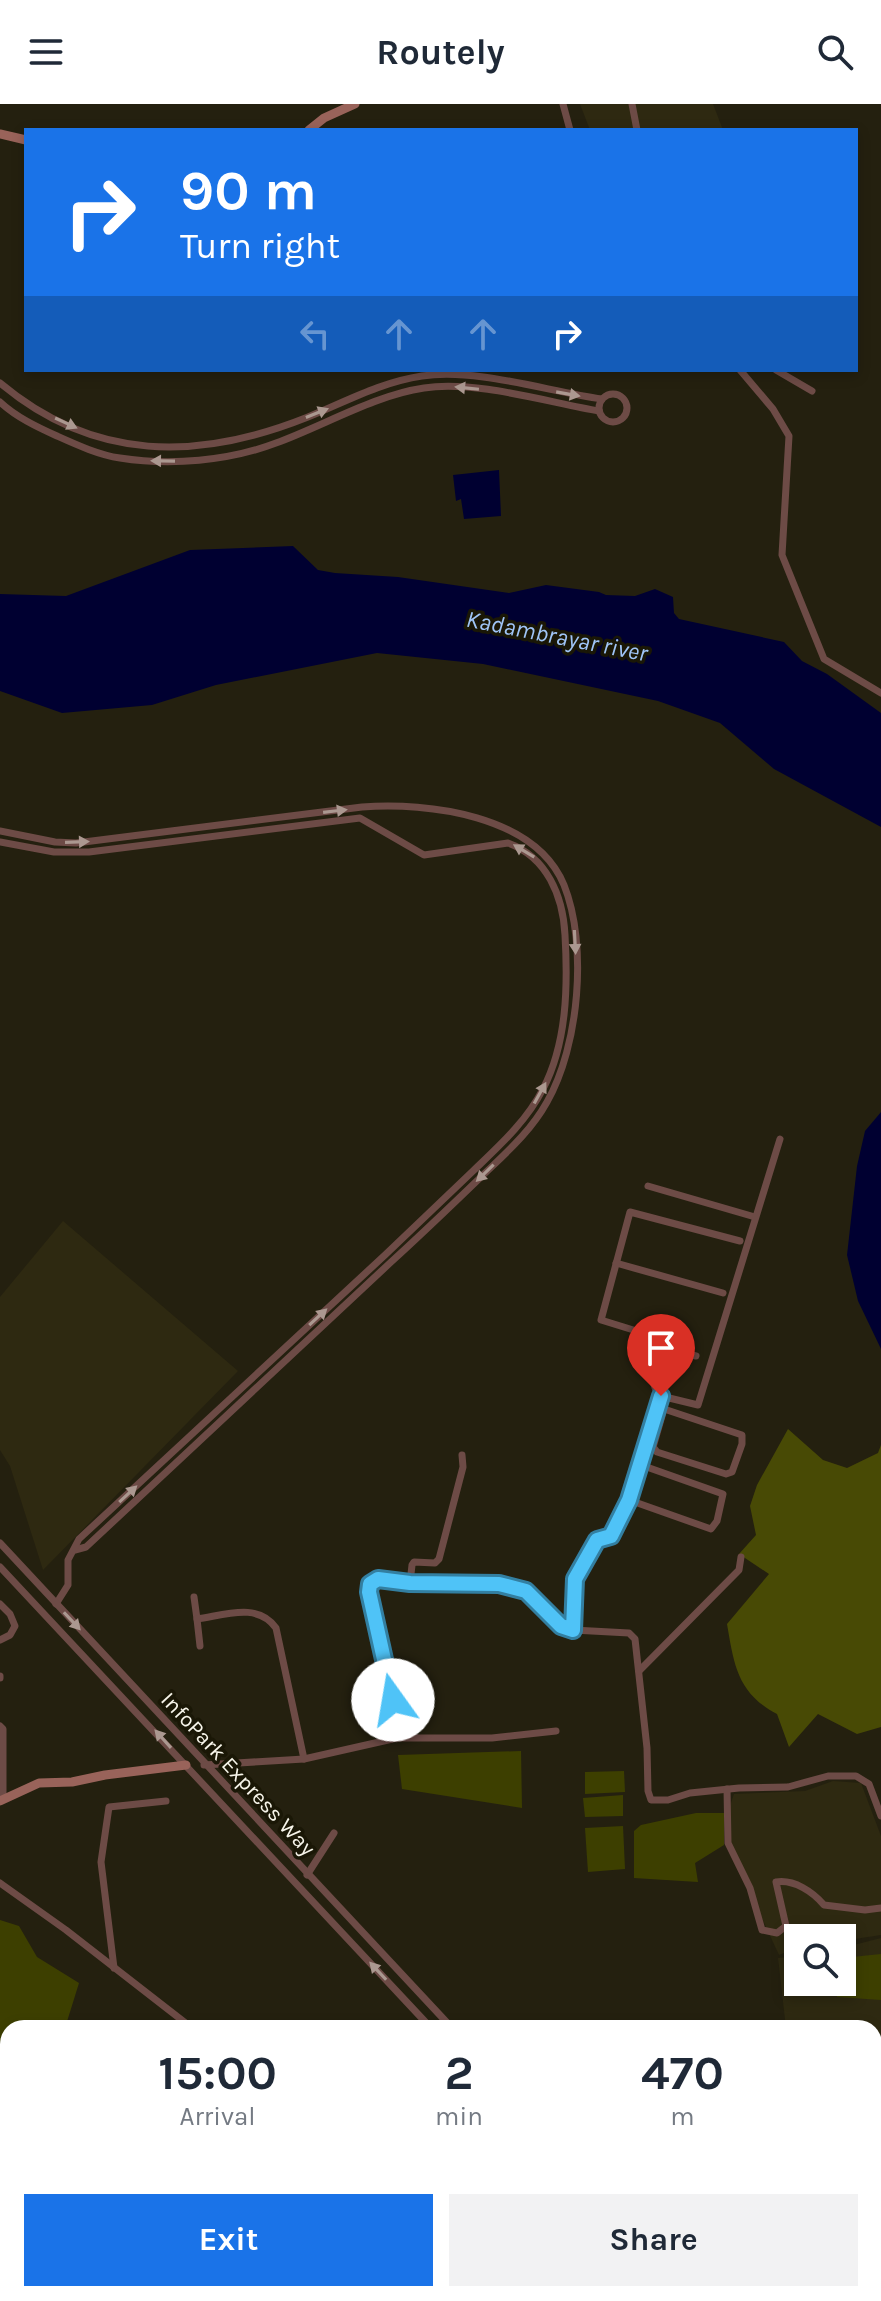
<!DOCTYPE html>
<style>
:root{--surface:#fff;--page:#f2f2f3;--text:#1f2937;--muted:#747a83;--accent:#1a73e8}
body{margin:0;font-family:Karla,sans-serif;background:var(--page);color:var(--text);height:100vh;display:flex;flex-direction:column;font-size:30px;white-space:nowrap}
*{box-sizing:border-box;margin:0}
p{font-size:26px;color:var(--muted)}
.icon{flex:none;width:44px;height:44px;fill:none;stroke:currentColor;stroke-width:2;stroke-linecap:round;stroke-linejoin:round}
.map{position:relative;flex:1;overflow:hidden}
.drawer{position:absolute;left:0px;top:1916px;width:882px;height:282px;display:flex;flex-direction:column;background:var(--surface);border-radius:24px 24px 0 0;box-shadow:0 4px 12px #0003}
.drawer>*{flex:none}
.hud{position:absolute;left:24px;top:24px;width:834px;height:244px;border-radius:0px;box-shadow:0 4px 12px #0003;background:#1a73e8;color:#fff;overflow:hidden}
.tools{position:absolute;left:784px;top:1820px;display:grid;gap:16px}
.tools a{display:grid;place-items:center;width:72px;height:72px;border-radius:0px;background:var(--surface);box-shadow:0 4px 12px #0003;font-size:40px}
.pin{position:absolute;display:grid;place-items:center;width:68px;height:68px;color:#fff;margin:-82px -34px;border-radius:50% 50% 50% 0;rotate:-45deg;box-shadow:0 0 8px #0007}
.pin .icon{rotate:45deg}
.me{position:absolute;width:88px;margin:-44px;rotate:347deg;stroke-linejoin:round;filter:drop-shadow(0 0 6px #0008)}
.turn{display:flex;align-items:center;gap:28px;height:168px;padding:0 24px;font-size:36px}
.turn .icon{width:104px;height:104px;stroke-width:2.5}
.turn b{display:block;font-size:56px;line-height:68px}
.lanes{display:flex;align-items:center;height:76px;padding:0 24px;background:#0003;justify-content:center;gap:40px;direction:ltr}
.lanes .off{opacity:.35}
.eta{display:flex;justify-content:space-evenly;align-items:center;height:136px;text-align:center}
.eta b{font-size:48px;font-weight:700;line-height:56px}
.primary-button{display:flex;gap:16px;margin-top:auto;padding:16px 24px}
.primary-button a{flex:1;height:92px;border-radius:0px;background:var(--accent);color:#fff;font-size:32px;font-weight:700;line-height:92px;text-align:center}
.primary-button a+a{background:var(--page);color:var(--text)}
header{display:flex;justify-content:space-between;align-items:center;height:104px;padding:0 24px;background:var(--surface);font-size:36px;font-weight:700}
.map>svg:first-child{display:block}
.built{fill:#2e2911}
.green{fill:#3d3f00}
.forest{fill:#484a05}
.water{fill:#000031}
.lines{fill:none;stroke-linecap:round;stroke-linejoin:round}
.street{stroke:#6d4b46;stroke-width:7}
.secondary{stroke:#99635a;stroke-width:9}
.oneway{fill:#ab9890}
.route-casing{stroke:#337fa1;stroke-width:20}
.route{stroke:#4fc3f7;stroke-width:14}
.labels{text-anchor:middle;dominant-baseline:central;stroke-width:7;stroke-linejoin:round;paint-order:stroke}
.street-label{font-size:22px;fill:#f7f5ea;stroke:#1a1706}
.water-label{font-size:24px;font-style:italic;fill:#a0c5f7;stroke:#1a1706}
</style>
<header><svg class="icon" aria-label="menu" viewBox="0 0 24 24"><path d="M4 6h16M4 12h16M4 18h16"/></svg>Routely<svg class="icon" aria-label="search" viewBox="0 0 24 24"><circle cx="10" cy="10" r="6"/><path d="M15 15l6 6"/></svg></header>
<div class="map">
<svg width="881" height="2197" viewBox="0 0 881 2197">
<rect width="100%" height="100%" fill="#24200f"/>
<!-- built -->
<g class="built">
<path d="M580,0h133l10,26h-133z"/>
<path d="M63,1117l175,150 -195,199 -33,-104 -10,-16v-153z"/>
<path d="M833,1677l28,2 20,53v99l-39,6v-3h-44v9l-19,8 -51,-110 1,-36 5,-15 71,-3z"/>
<path d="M881,1834v210h-7v-120h-88l-8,-70 20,-2v26h44v-34z"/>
</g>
<!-- green -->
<g class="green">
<path d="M521,1647l1,57 -120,-19 -4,-34z"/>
<path d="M624,1667l1,21 -40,2v-22z"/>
<path d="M623,1691v21l-38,1 -2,-19z"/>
<path d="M696,1709h28v32l-29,18 3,19 -64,-4v-47l7,-6z"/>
<path d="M623,1722l2,43 -37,3 -3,-44z"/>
<path d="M0,1816l19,6 18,31 42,26 -14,45h-57v151l-8,-13z"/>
<path d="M881,1850v46l-44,-3 1,-15h4v-24z"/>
<path d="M81,2190h507l3,7h-504z"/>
</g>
<!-- forest -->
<path class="forest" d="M788,1325l35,31 24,8 31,-15 3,-8v282l-24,7 -39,-20 -29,33 -12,-33c-40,-21 -43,-50 -50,-90l42,-50 -30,-20 17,-19 -6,-29 7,-21z"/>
<!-- water -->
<g class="water">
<path d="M499,366l2,46 -37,3 -3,-20 -5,2 -3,-26z"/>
<path d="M293,442l25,24 17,3 63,4 111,16 37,-8 53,7 7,3 29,1 20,-7 18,8 1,16 5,6 105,23 18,19 25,13 54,39v114l-107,-58 -54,-46 -62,-22 -175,-37 -106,-11 -161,32 -64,20 -90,8 -62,-22v-97l66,2 124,-46z"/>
<path d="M881,1008v237l-23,-48 -11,-46 10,-89 8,-35z"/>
</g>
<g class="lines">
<!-- street -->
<g class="street">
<path d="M563,0l7,26"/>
<path d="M632,0l5,26"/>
<path d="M740,266l33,39 16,27 -7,119 42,104 57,34"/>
<path d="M776,266l36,21"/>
<path d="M0,279c94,79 198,78 308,34 37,-15 73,-35 114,-41 55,-8 124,15 180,23"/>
<circle cx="613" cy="304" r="14"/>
<path d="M0,298c16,15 37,25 57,34 20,9 42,19 63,22 50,8 109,3 156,-15 47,-17 99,-48 148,-55 51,-8 123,14 175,23"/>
<path d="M0,727l55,11 21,1 286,-36c66,-5 173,8 202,78 24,60 15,161 -17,217 -16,29 -40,50 -64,73 -30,29 -60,58 -92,87 -101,95 -203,190 -305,285l-11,3"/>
<path d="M0,738l54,10h35l271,-34 64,37 84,-12c39,14 55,53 57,92 3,51 2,108 -22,154 -17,33 -44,57 -70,82 -29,28 -59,56 -88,84 -102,95 -204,189 -306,284l-11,21v25l-12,19"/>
<path d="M648,1082l107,31"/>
<path d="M616,1159l107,30"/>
<path d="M660,1243l36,9"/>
<path d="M661,1292c-20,-17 9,-40 -5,-59l-55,-17 29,-108 110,29"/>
<path d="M664,1305l78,26v9l-10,28 -6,2 -69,-22 -4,-5z"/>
<path d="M629,1396l82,29 6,-8 6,-27 -82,-29"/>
<path d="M0,1439l452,485"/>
<path d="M0,1463l431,461"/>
<path d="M410,1479l2,-18 2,-3 21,1 4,-4 24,-92 -1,-12"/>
<path d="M194,1493l3,22c28,-4 61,-17 79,9l28,131"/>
<path d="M0,1500l10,10 5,12 -5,9 -10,5"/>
<path d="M197,1515l3,27"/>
<path d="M573,1526l56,3 6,6 12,109 1,43 3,9h17l22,-7 49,-5 49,-1 40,-11h28l13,8 12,32"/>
<path d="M639,1567l100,-101 2,-13"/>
<path d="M0,1572v2"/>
<path d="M0,1622l3,3v68"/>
<path d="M397,1634h95l64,-7"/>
<path d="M204,1661l100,-6 93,-21 2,-12 -30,-134 1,-8 8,-5 32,4 89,1 27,7 35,35 12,4 2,-51 22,-39 14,-4 18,-36 32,-104 37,9 82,-266"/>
<path d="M727,1685l1,54 22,45 12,42 15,3 9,-7 -10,-44c18,-3 37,10 48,23l41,5 16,-2"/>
<path d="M307,1771l27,-42"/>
<path d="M0,1779l66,47 126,98"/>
<path d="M114,1864l-13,-106 8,-55 57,-6"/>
<path d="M874,2050h7"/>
<path d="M874,2060l7,1"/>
<path d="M0,2093l8,14"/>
<path d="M63,2190l5,7"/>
<path d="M608,2190l2,7"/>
<path d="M626,2190l2,7"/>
</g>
<!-- secondary -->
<g class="secondary">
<path d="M309,26l15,-12 31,-14"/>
<path d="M0,30l26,6"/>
<path d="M0,1697l39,-18 33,-1 33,-7 81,-10"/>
</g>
</g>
<!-- one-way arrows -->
<defs><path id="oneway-solid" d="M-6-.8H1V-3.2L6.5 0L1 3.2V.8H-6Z" transform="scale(2)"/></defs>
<g class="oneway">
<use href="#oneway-solid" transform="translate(467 284) rotate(-174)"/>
<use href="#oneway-solid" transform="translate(568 290) rotate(10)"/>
<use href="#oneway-solid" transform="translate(317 309) rotate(-22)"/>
<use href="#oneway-solid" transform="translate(66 319) rotate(25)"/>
<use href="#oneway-solid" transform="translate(163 357) rotate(-179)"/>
<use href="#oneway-solid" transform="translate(335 707) rotate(-7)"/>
<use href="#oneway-solid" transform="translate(77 738) rotate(-2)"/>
<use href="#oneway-solid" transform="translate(524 747) rotate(-149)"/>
<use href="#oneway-solid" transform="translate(575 838) rotate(87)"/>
<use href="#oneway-solid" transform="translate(540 989) rotate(-61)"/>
<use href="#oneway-solid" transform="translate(485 1069) rotate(136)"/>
<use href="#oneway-solid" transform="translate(318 1213) rotate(-43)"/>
<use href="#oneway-solid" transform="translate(128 1390) rotate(-43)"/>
<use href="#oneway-solid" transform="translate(72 1517) rotate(47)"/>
<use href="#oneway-solid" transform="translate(163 1635) rotate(-132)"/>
<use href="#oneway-solid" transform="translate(378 1867) rotate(-133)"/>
</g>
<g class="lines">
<!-- route casing -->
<g class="route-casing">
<path id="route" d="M393,1596l-24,-108 1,-8 8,-5 32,4 89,1 27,7 35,35 12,4 2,-51 22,-39 14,-4 18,-36 32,-104"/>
</g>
<!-- route -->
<use href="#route" class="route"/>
</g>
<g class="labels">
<!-- street labels -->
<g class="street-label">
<text transform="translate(238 1670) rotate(47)">InfoPark Express Way</text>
</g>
<!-- water labels -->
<g class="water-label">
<text transform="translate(557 532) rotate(11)">Kadambrayar river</text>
</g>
</g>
</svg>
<div class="tools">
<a><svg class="icon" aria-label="search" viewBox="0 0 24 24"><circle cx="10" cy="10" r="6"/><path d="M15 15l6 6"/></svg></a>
</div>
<div class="pin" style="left:661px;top:1292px;background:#d93025"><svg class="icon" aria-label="arrive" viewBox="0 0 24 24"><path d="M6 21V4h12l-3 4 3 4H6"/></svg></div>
<svg class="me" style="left:393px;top:1596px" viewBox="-20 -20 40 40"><circle r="19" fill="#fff"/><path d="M0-13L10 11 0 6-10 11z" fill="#4fc3f7"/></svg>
<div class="hud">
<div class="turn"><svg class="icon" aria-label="right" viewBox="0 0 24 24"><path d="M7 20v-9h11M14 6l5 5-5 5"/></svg><div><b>90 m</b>Turn right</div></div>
<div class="lanes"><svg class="icon off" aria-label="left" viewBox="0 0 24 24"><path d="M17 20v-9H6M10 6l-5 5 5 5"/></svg><svg class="icon off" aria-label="ahead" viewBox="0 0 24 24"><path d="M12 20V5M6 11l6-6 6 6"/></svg><svg class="icon off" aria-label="ahead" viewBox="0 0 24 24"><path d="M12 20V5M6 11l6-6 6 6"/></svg><svg class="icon" aria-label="right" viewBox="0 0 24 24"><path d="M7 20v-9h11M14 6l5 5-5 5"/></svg></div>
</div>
<section class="drawer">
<div class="eta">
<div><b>15:00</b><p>Arrival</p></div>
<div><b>2</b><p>min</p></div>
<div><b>470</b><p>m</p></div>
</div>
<div class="primary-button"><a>Exit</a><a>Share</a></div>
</section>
</div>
